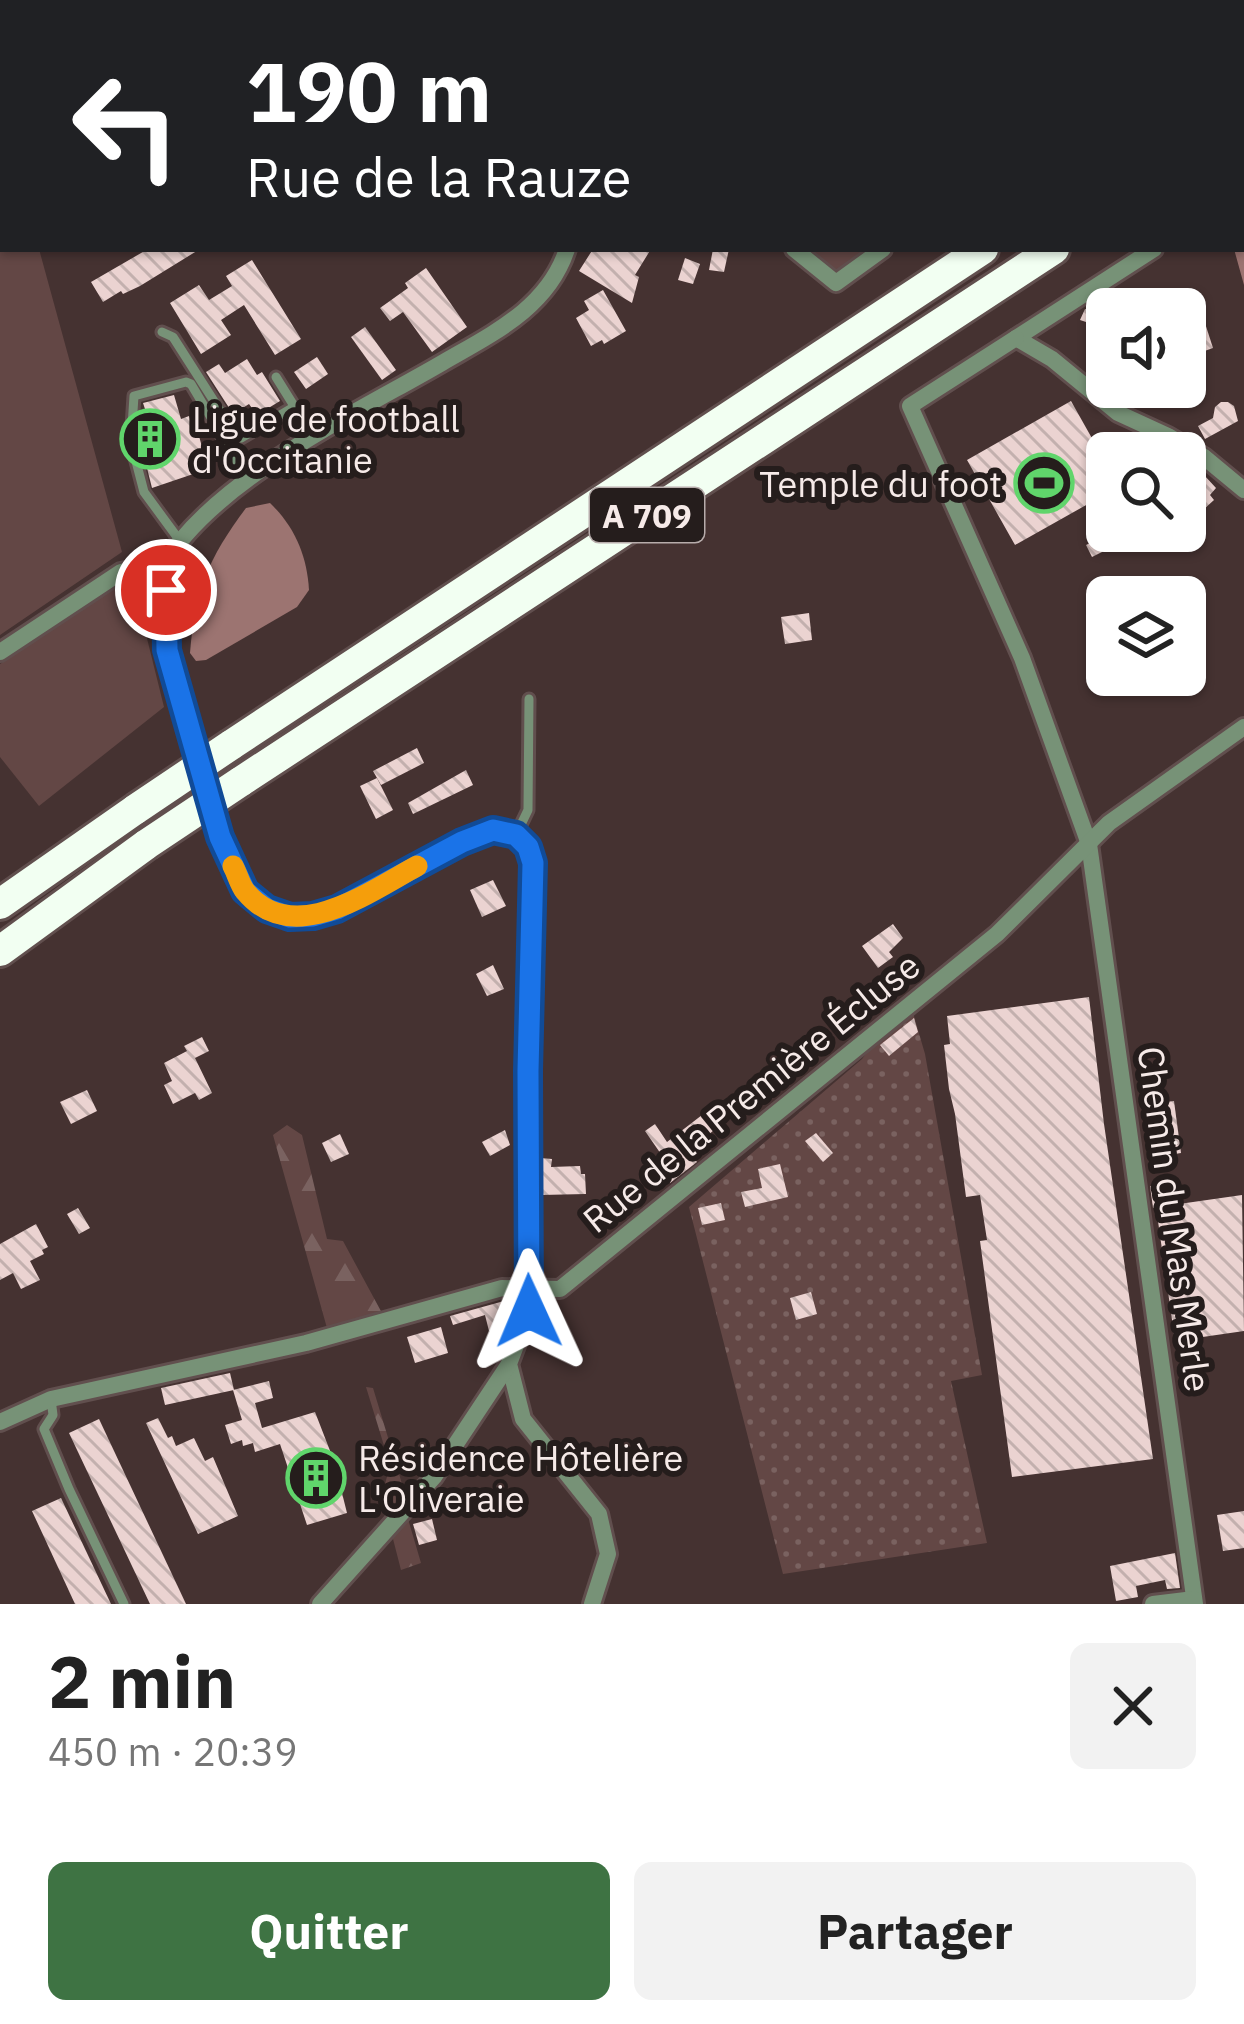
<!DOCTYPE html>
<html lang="fr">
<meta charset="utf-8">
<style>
:root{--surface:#fff;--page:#f2f2f2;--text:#222;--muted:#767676;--accent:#3e7343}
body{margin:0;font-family:"IBM Plex Sans",sans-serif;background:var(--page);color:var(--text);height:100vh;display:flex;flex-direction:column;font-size:45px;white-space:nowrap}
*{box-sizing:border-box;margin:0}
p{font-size:39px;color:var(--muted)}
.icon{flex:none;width:66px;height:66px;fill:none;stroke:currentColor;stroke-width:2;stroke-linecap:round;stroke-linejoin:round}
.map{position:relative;height:1604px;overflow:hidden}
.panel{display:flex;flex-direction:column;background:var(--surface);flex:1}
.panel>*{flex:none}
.hud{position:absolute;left:0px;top:0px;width:1245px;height:252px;box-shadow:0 3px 9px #0004;background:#202124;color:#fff;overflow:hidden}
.tools{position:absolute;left:1086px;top:288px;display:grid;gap:24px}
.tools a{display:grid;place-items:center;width:120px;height:120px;border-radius:18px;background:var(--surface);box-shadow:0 3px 9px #0004;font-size:60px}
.pin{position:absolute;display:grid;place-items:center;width:102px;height:102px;color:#fff;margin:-51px;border:6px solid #fff;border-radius:50%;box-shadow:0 3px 12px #0007}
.me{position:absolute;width:132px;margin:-66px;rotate:359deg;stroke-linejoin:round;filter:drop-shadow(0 0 9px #0008)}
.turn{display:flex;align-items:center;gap:42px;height:252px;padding:0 48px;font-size:54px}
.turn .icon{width:156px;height:156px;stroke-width:2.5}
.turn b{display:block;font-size:84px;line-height:102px}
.round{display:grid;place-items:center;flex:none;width:126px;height:126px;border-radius:18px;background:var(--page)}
.overview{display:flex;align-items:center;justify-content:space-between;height:204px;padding:0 48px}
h1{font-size:72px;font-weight:800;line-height:90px}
.primary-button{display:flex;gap:24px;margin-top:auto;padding:24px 48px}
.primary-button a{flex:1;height:138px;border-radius:18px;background:var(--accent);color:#fff;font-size:48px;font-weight:800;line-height:138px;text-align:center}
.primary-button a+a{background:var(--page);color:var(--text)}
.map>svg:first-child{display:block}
.forest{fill:url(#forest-firs)}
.park{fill:url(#park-dots)}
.pitch{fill:#634745}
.water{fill:#9c7471}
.building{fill:url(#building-back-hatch)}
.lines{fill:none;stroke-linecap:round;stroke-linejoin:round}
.lane-casing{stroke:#614f4e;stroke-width:15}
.street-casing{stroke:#614f4e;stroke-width:22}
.highway-casing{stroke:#614f4e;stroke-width:36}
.lane{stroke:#779277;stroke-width:9}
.street{stroke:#779277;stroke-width:16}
.highway{stroke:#f2fff2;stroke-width:30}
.highway-bridge-casing{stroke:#614f4e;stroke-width:36;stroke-linecap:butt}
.highway-bridge{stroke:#f2fff2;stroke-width:30}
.route-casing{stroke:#114b97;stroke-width:30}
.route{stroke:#1a73e8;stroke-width:21}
.slow{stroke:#f59e0b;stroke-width:21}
.labels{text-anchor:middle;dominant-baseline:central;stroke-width:12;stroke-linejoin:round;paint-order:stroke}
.shield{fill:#251d1c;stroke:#b7acab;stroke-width:3}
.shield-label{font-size:33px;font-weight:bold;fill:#f6eae8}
.poi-label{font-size:36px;fill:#f6eae8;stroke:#251d1c;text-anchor:start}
.street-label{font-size:36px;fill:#f6eae8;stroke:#251d1c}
</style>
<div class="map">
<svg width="1244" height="1604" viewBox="0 0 1244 1604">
<defs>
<pattern id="forest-firs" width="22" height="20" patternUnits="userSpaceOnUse" patternTransform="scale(3)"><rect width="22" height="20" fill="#634745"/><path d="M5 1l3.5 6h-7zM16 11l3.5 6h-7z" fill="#7a6260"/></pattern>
<pattern id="park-dots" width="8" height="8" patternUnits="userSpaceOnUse" patternTransform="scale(3)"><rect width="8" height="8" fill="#634745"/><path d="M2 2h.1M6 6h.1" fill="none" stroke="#7a6260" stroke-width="1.8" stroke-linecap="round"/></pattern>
<pattern id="building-back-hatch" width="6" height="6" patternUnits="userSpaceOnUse" patternTransform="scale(3)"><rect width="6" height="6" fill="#ebd3d1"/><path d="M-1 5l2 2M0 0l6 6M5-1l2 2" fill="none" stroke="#c3b0ae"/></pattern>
</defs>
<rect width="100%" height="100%" fill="#453231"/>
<!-- forest -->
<g class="forest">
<path d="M287,1125l15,10 25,104 16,2 39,72 -55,15 -54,-193z"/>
<path d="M366,1387l7,1 33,109 2,22 13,44 -20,7 -19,-74 8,-31z"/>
</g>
<!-- park -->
<path class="park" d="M913,1013l12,41 57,321 -31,6 36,162 -204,31 -94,-367 173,-148 10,-13z"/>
<!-- pitch -->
<g class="pitch">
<path d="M646,0h461l1,3h-461z"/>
<path d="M0,105l3,11v133h36l83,303 -122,83z"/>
<path d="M809,249h62l-35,23z"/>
<path d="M134,586l30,121 -125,99 -39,-49v-93l114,-77z"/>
</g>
<!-- water -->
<g class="water">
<path d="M1172,0h71l1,2v283l-10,-36h8v-246h-69z"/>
<path d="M270,503c25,24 37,53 39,87l-12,17 -91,53 -10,1 -6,-8c5,-63 18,-94 56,-145z"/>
</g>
<!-- building -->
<g class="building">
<path d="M148,249h52l-60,37 -17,8 -2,-3 -18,11 -12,-20z"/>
<path d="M593,249h58l-16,26 4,2 -7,26 -53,-32z"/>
<path d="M713,249h16l-5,23 -15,-2z"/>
<path d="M685,258l15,6 -7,20 -15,-4z"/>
<path d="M252,260l49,79 -26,16 -31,-50 -23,15 10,15 -30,19 -31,-51 29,-18 10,15 23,-14 -6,-10z"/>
<path d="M426,268l41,59 -35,25 -29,-40 -13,9 -10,-13 28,-20 -3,-5z"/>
<path d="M603,290l23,41 -22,13 -2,-4 -11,6 -15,-28 13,-8 -5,-9z"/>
<path d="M1085,309l22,7v13l-27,-9z"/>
<path d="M1203,317l10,31 -28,10v-35z"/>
<path d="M365,327l31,43 -14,10 -31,-43z"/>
<path d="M317,357l11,17 -22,15 -12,-17z"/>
<path d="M247,359l10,16 5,-3 18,29 -23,14 -8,-11 -16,10 -27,-42 13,-8 6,9z"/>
<path d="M174,395l7,24 8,-3 7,21 3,-1 9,33 -56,19 -6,-24 3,-1 -8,-31 10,-5 -8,-24z"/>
<path d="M1071,401l36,64v36l-16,9 -3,-6 -73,41 -48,-85z"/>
<path d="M1221,402h7l6,4 4,15 -33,18 -7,-13 15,-8 2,-11z"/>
<path d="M1204,475l12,13 -6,7 4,5 -23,21 -6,-6v-22z"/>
<path d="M1112,533l10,9 -30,15 -6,-12z"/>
<path d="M809,613l3,27 -27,4 -4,-27z"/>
<path d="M417,748l7,15 -43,22 -8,-14z"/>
<path d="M466,770l7,15 -60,29 -5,-11z"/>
<path d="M377,778l16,32 -17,9 -16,-33z"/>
<path d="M493,880l13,26 -24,11 -12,-27z"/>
<path d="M893,924l10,14 -14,14 4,5 -15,11 -16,-22z"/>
<path d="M493,965l11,24 -17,7 -11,-22z"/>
<path d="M1089,997l15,127 49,335 -141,18 -32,-236 7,-1 -7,-45 -14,2 -11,-83 -6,-25 -5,-44 6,-1 -3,-28z"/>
<path d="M914,1018l4,14 -29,24 -9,-11z"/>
<path d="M202,1037l7,14 -14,7 17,35 -13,7 -4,-7 -22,11 -9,-19 8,-4 -8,-18 23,-12 -3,-5z"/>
<path d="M87,1090l10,21 -26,13 -11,-22z"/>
<path d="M1174,1101l7,52 -25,4 -7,-53z"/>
<path d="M702,1115l12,15 -26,22 9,10 -27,21 -14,-21 7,-5 -18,-26 10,-7 12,18z"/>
<path d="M505,1130l5,15 -20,11 -8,-14z"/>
<path d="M816,1133l17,20 -10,9 -18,-21z"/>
<path d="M340,1134l9,20 -18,8 -9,-19z"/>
<path d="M541,1158l11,1 -1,8 29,-1 1,8h4l1,20 -45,1z"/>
<path d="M780,1164l8,33 -43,10 -4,-15 21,-4 -4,-19z"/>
<path d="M1176,1183l3,21 63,-9 2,136 -69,10 -19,-134 -3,1 -3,-22z"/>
<path d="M721,1203l4,17 -23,5 -4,-17z"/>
<path d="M78,1208l12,20 -11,6 -12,-20z"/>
<path d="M36,1224l12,23 -6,3 2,4 -14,7 10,19 -19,9 -8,-16 -13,7v-36z"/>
<path d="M811,1292l6,22 -21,6 -6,-22z"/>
<path d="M504,1301h9l1,5 -8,2 4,17 -21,6 -4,-16 -32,10 -3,-9z"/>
<path d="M441,1327l7,26 -33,10 -8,-26z"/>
<path d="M230,1373l4,17 -69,15 -4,-17z"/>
<path d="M269,1381l4,17 -18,5 7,25 53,-16 19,49 13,52 -40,12 -27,-81 -25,8 -2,-9 -10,3 -1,-6 -11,4 -6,-19 17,-5 -9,-30z"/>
<path d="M158,1418l10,20 4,-2 4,10 18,-8 11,23 8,-4 25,59 -40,18 -52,-111z"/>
<path d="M99,1419l87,185h-36l-81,-171z"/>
<path d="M61,1498l50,106h-36l-43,-93z"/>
<path d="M1244,1511v37l-21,3 -6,-36z"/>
<path d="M432,1519l5,21 -18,5 -6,-21z"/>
<path d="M1175,1553l5,35 -13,1 -2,-9 -29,6 2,11 -22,4 -6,-35z"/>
</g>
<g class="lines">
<!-- lane casing -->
<g class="lane-casing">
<g id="lane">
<path d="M162,332l11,5 62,97 6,4 53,-31"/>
<path d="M276,377l38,61"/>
<path d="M180,541l-36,-49 -13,-50 3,-46 52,-14 5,2 57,96"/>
<path d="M516,835l12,-25 1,-111"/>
<path d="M51,1399l2,16 -9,14 25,60 55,115"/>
</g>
</g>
<!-- street casing -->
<g class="street-casing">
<g id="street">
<path d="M383,0l3,3"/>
<path d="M508,0l4,3"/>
<path d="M261,3l5,-3"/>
<path d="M794,249l42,34 47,-34"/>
<path d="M1154,249l-138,89 36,21 66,54 50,23 36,21 40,33"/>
<path d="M1016,338l-106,68 112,252 67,186 106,760"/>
<path d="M163,566c4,28 1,56 4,83 2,18 9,36 14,53 15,56 29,114 53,166 4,8 7,18 13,25 84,94 252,-144 286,-30l-5,208 1,240 -20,53 14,55 76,95 9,40 -16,50"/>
<path d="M163,566c50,-86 193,-153 279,-203 50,-29 106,-55 125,-114"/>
<path d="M0,652l121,-80 23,-5 19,-1"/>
<path d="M0,1422l51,-23 255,-56 196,-55 58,1 437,-355 112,-111 135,-96"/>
<path d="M320,1604l114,-127 75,-113"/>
<path d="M1153,1604l41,-5"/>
</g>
</g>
<!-- highway casing -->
<g class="highway-casing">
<g id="highway">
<path d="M1242,80l2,-1"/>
<path d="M1242,127l2,-2"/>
<path d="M231,745l752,-496"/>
<path d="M240,782l814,-533"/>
<path d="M0,904l136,-95"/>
<path d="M0,951l147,-107"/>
</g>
</g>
<!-- lane -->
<use href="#lane" class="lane"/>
<!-- street -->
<use href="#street" class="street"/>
<!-- highway -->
<use href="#highway" class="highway"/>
<!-- highway-bridge casing -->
<g class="highway-bridge-casing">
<g id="highway-bridge">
<path d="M136,809l95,-64"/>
<path d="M147,844l93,-62"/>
</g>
</g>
<!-- highway-bridge -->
<use href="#highway-bridge" class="highway-bridge"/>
</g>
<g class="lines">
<!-- route casing -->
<g class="route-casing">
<path id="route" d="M166,590l1,60 53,187 25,54 22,18 23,8 23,-1 24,-7 125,-67 31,-12 23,5 12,12 5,16 -5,208 1,240"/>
</g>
<!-- route -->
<use href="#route" class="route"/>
<!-- slow -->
<path class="slow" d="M233,866c4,7 7,19 12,25 47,58 124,1 172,-25"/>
</g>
<!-- icons -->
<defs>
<g id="building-ring" transform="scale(3)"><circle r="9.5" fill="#251d1c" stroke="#60d56b" stroke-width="1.5"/><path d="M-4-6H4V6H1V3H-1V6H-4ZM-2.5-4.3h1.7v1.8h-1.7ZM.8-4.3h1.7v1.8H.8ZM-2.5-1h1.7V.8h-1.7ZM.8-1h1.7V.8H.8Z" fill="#60d56b"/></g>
<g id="stadium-ring" transform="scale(3)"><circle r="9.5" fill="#251d1c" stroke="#60d56b" stroke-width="1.5"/><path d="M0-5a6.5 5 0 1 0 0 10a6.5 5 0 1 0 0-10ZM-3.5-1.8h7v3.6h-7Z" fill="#60d56b"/></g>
</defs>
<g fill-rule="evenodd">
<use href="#building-ring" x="150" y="439"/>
<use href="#stadium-ring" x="1044" y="483"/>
<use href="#building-ring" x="316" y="1478"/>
</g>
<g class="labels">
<!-- shield labels -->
<rect class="shield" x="590" y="488" width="114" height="54" rx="9"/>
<g class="shield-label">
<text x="647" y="515">A 709</text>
</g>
<!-- poi labels -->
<g class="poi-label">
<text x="192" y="418">Ligue de football<tspan x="192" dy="41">d'Occitanie</tspan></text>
<text x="1002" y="483" text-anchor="end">Temple du foot</text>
<text x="358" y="1457">Résidence Hôtelière<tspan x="358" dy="41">L'Oliveraie</tspan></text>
</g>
<!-- street labels -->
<g class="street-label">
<text transform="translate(751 1092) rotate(-39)">Rue de la Première Écluse</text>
<text transform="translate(1175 1219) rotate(82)">Chemin du Mas Merle</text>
</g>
</g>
</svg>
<div class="tools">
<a><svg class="icon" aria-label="sound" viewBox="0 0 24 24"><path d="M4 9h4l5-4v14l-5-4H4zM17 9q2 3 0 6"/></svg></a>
<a><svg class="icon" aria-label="search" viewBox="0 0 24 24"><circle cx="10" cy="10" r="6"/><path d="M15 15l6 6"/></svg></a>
<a><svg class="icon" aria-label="layers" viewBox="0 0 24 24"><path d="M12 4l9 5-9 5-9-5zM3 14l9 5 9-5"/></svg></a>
</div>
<div class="pin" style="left:166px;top:590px;background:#d93025"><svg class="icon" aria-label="arrive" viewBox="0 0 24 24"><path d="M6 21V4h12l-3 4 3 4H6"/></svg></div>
<svg class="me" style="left:529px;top:1311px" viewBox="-20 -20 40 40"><path d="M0-17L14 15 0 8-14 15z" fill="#1a73e8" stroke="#fff" stroke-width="4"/></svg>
<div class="hud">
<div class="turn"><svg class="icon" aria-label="left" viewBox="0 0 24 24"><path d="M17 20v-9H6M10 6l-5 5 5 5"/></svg><div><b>190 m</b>Rue de la Rauze</div></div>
</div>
</div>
<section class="panel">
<div class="overview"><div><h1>2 min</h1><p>450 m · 20:39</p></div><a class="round"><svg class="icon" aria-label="close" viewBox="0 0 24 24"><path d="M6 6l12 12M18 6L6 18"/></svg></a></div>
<div class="primary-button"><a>Quitter</a><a>Partager</a></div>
</section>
